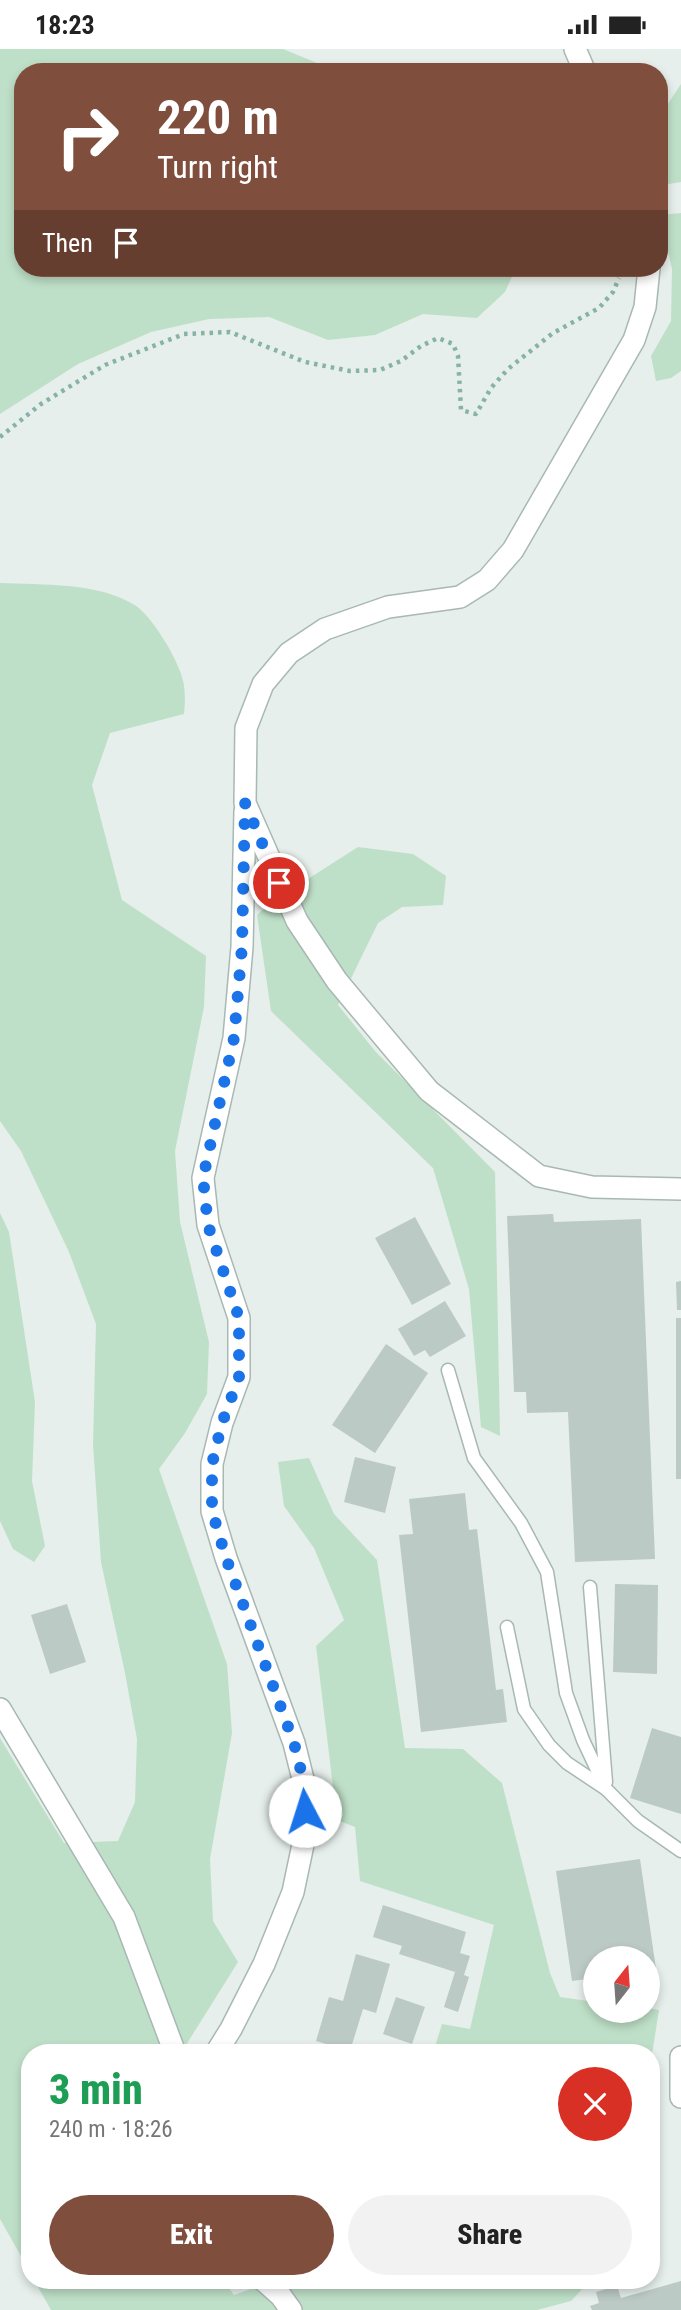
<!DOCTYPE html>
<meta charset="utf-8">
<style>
:root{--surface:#fff;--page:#f2f2f2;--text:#222;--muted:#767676;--accent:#804e3d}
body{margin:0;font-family:"Roboto Condensed",sans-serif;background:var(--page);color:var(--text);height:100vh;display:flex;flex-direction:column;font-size:26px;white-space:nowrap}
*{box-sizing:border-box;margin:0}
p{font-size:23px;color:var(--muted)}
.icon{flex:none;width:38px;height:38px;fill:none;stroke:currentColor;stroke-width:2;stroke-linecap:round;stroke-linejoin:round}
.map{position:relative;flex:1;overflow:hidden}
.details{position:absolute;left:21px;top:1995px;width:639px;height:245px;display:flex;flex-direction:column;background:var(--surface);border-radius:28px;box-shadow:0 4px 10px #0003}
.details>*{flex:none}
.guide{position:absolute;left:14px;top:14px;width:654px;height:214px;border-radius:28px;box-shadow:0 4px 10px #0003;background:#804e3d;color:#fff;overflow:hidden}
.needle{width:46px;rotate:17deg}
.fabs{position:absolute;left:583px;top:1897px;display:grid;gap:14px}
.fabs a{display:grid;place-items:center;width:77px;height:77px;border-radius:50%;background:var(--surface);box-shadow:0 4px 10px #0003;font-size:35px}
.pin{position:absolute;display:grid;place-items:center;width:60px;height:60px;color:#fff;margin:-30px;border:4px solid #fff;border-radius:50%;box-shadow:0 2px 7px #0007}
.me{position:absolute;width:77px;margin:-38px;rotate:355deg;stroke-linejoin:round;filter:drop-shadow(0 0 5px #0008)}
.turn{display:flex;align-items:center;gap:24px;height:147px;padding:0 28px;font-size:32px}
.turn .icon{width:91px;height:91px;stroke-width:2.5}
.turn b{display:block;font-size:49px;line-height:60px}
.then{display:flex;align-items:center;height:66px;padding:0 28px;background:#0003;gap:14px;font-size:26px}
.round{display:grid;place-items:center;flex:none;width:74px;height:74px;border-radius:37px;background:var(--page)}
.head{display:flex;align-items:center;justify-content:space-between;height:119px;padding:0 28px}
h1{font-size:42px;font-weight:800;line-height:52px;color:#1e9e55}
.primary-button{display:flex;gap:14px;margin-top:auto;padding:14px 28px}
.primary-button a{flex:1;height:80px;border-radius:42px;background:var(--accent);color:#fff;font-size:28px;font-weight:800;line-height:80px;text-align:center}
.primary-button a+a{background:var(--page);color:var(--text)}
.status{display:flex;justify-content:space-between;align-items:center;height:49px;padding:0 35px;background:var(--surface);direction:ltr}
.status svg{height:19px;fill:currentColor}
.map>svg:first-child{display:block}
.green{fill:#bfe0c8}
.building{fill:#bbcac4}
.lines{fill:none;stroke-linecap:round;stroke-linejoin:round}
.service-casing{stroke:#a8b8b2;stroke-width:15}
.minor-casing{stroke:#a8b8b2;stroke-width:24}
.path{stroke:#86b3a5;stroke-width:4.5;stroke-dasharray:3.5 5;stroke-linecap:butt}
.service{stroke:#fff;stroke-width:12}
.minor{stroke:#fff;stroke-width:21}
.route{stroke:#1a73e8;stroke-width:12;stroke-dasharray:0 21.6}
</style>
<div class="status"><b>18:23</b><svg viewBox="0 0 49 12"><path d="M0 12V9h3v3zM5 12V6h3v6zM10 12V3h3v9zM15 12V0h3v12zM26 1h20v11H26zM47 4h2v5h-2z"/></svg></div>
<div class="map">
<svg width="681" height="2261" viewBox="0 0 681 2261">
<rect width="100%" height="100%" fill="#e6efeb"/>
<!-- green -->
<g class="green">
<path d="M0,0h283l56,23h-316v196h493l-11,24 -28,26 -54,-4 -48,21 -47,5 -59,-23 -60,2 -58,13 -73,32 -78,50z"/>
<path d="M681,35v98l-18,3 -3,-5v-64z"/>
<path d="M681,164v158l-10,7 -15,3 -5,-25 20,-35 1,-52 -12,-54z"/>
<path d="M0,534c42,2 100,-1 136,23 13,9 25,29 33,42 14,27 18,36 15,66l-74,19 -18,52 30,115 84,56 -2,51 -29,144 5,71 29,120 -2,52 -22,39 -26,36 68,195 5,69 -22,126 3,62 25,41 -57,91h-151v219l-30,-53v-481l64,105 54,-2 17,-39 2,-63 -12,-66 -24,-111 -8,-118 3,-120 -27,-72 -48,-101 -21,-30z"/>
<path d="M358,798l55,7 33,22 -3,29 -41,2 -24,16 -40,82 37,46 120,121 5,264 -19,-9 -12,-138 -36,-121 -162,-157 -14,-96 15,-13z"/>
<path d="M0,1164l9,19 26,170 -3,79 13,65 -11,16 -21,-13 -13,-28z"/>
<path d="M309,1409l25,56 43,46 28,188 58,1 39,34 48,190 10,24 35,5v9h53v-3l11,2 -8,51v-8h-218l9,-29 28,5 24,-104 -134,-44 -5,-54 -18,-7 -21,-174 28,-26 -30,-72 -30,-42 -6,-44z"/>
<path d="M34,2231h189l11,15 41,-15h309l3,4 -16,17 -34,9h-486z"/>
</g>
<!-- building -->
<g class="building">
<path d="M553,1165l1,8 87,-3 14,340 -80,3 -7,-150 -41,1 -1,-21h-12l-7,-176z"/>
<path d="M415,1168l36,67 -39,21 -37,-67z"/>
<path d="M681,1232v29h-4l-1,-28z"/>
<path d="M445,1252l21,35 -36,21 -5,-7 -11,6 -16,-27z"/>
<rect x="676" y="1269" width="5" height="161"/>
<path d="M386,1295l42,29 -53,80 -43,-28z"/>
<path d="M355,1408l41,10 -11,46 -41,-11z"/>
<path d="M465,1444l4,37 8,-1 19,161 7,-1 4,33 -86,10 -22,-197 14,-1 -4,-35z"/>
<path d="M615,1535l43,1 -1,89 -44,-2z"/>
<path d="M67,1555l19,58 -36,12 -19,-59z"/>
<path d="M652,1679l29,9v77l-51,-16z"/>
<path d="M640,1810l16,110 -8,1v-12h-53v20l-23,3 -16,-110z"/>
<path d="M383,1856l83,27 -6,21 10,3 -6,19 5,2 -11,35 -14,-5 11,-35 -56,-18 3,-8 -29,-9z"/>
<path d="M356,1905l34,10 -14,49 -13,-4 -13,42 -34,-10 13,-44 14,4z"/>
<path d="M396,1948l29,10 -13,37 -29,-10z"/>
<path d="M681,2232v29h-89l-2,-4 9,-3 -3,-11 21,-6 4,12z"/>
</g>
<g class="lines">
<!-- service casing -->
<g class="service-casing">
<g id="service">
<path d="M448,1321l26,88 47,65 26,49 19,121 17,47 23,49 32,32 43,30"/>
<path d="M590,1538l16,195"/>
<path d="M507,1578l17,82 25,36 18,18 39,26"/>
</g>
</g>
<!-- minor casing -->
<g class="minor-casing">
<g id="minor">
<path d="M575,0l10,23"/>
<path d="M649,219l-4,39 -11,33 -121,210 -26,30 -27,17 -72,10 -63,22 -36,24 -26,31 -17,44 -1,75 52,118 40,60 92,110 110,85 53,11 89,2"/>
<path d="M0,1660l124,208 51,136"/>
<path d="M216,2004l15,-24 33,-65 29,-72 12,-57v-48l-11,-44 -68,-185 -14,-47v-47l10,-41 17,-46v-59l-31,-93 -5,-47 31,-140 8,-91 3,-136"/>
<path d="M681,2008v40"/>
<path d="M263,2231l18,16 10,14"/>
</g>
</g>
<!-- path -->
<path class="path" d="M0,388l41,-33 64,-39 79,-31 46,-2 75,30 45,9 30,-1 21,-9 20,-15 17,-8 15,6 5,12 3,54 15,4 15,-26 17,-19 45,-36 46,-25 14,-16 6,-14"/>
<!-- service -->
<use href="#service" class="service"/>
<!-- minor -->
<use href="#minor" class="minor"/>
</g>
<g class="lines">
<!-- route -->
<path class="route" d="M279,834l-34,-80 -3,144 -8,91 -31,140 5,47 31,93v59l-17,46 -10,41v47l14,47 68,185 11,44v24"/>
</g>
</svg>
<div class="fabs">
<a><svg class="needle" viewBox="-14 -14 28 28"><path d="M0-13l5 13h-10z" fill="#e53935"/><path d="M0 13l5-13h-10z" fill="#767676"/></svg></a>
</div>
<div class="pin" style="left:279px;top:834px;background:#d93025"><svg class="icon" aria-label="arrive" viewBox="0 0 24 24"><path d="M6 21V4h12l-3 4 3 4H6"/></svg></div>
<svg class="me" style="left:305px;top:1762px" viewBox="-20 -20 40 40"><circle r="19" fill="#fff"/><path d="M0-13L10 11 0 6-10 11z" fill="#1a73e8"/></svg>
<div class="guide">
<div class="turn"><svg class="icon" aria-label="right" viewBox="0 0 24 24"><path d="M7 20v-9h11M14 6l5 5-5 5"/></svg><div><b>220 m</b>Turn right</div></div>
<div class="then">Then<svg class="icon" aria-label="arrive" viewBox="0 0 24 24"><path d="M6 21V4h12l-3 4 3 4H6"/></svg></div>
</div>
<section class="details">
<div class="head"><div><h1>3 min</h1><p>240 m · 18:26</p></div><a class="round" style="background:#d93025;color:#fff"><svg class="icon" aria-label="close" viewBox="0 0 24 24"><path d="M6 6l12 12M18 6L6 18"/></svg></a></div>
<div class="primary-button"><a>Exit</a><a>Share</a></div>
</section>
</div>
